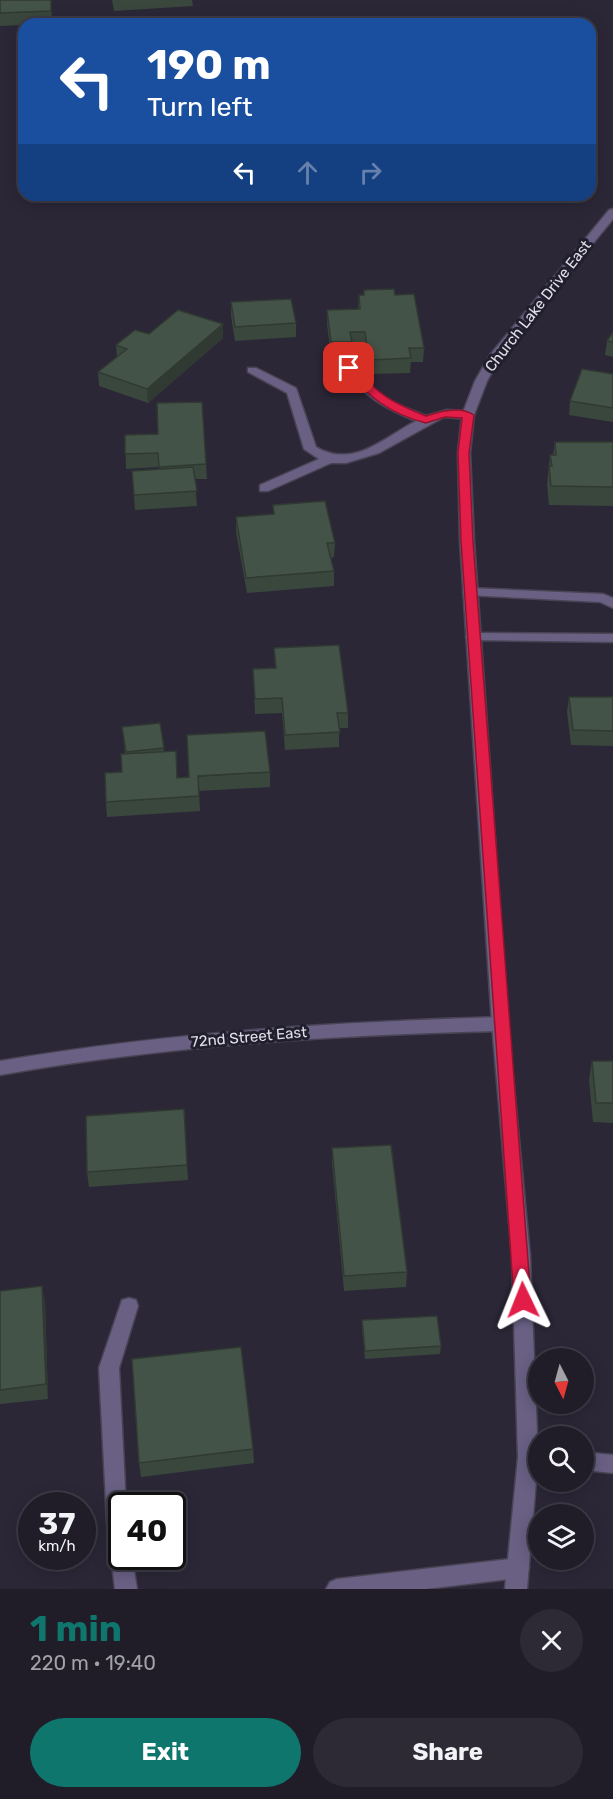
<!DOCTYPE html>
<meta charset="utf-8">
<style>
:root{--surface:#201d29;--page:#2d2a35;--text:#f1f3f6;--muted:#a2a2a8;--line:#3d3b46;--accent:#0f766e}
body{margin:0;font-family:Rubik,sans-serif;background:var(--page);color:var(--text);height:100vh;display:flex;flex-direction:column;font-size:22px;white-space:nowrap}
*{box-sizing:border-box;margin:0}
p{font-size:20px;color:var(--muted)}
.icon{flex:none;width:33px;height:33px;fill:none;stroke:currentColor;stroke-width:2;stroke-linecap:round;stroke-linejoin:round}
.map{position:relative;height:1589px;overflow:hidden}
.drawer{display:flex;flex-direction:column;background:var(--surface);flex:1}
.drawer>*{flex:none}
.hud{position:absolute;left:18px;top:18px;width:578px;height:183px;border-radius:18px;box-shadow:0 3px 15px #0003,0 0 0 2px var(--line);background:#1a4fa0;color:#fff;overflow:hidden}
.needle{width:39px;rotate:174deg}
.fabs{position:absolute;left:528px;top:1348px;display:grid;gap:12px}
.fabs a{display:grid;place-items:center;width:66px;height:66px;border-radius:50%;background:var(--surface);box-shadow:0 3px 15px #0003,0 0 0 2px var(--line);font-size:30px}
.speed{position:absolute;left:18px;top:1492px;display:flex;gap:12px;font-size:30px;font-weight:700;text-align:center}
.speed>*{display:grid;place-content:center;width:78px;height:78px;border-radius:50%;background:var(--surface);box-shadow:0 3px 15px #0003,0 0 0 2px var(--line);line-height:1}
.speed small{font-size:15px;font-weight:400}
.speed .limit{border:3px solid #111;border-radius:9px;background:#fff;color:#111}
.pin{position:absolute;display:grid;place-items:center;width:51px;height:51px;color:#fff;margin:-26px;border-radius:12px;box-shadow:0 3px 9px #0006}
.me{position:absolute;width:66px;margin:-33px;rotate:358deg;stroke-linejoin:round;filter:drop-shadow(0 0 4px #0008)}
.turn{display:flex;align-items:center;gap:21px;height:126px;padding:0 30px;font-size:27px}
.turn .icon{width:78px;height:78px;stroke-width:2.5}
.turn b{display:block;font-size:42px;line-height:51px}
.lanes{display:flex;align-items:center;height:57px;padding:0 30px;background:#0003;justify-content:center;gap:30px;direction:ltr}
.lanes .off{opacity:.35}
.round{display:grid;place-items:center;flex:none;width:63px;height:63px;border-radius:32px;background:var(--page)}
.headline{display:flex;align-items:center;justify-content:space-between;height:102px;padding:0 30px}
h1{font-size:36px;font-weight:700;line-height:45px;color:var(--accent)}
.cta{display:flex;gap:12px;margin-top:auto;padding:12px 30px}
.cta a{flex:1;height:69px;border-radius:36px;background:var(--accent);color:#fff;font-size:24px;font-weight:700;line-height:69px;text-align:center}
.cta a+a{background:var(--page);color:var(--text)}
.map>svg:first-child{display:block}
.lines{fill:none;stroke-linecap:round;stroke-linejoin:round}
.service-casing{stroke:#484453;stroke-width:3}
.minor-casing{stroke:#484453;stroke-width:3}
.tertiary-casing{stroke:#484453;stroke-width:3}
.service{fill:#696084;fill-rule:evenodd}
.minor{fill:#696084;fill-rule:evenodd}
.tertiary{fill:#696084;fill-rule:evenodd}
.wall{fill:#3a473d}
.shaded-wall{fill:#303a32}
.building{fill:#445347;stroke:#303a32;stroke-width:1.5}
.route{fill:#e11d48;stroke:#92132f;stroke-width:1.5}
.labels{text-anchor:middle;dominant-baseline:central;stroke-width:6;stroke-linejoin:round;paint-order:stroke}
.street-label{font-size:15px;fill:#e0dee8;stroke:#211e2d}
</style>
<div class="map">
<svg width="613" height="1589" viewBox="0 0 613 1589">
<rect width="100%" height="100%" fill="#2b2737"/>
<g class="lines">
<!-- service casing -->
<g class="service-casing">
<g id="service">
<path d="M349,363l4,2 24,27 19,12 30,12 21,-6 21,1 6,4 -6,4 -24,-2 -65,36 -33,10h-15l-63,28h-8v-6l59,-26 -15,-10 -17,-56 -39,-21v-4h8l40,20 20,59c38,22 67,-9 100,-26 -34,-14 -51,-24 -73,-54z"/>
<path d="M470,588l133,6 10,4v10l-13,-6 -135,-7 -2,-3z"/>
<path d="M473,633l140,1v8l-145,-2 -2,-3z"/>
<path d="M129,1298l7,2 2,6 -19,62 7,138h-4v51h10l5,32h-22l-8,-67 -8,-154 21,-62 2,-6z"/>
<path d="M584,1452l29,3v18l-29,-3z"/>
</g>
</g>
<!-- minor casing -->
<g class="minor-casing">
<g id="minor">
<path d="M500,1017l6,2 2,5 -2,5 -6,2c-168,4 -334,15 -500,44v-14c166,-28 332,-39 500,-44z"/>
<path d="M519,1558l7,3 3,7 -3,7 -7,3 -93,11h-100l4,-7 7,-3z"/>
</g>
</g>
<!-- tertiary casing -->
<g class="tertiary-casing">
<path id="tertiary" d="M613,209v10l-112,137 -14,25 -13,34 -4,38 4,88 34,483 22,232 8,201 -11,132h-22l13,-132 -6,-201 -20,-232 -32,-483 -2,-88 4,-38 13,-34 15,-26 119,-145z"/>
</g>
<!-- service -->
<use href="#service" class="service"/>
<!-- minor -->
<use href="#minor" class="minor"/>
<!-- tertiary -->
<use href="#tertiary" class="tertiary"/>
</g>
<!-- wall -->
<g class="wall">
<path d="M0,0h51l1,24h-28v1l-24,1z"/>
<path d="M112,0h80l1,6 -79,5z"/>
<path d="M364,290l31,5 29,53 -1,14h-12l-1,11 -42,1 -4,-28h-12l-1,10h-20l-4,-32v-14l31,-1 1,-14h4z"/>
<path d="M231,302l65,21v14l-61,4 -4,-25z"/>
<path d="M613,332v25l-8,-2 2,-14z"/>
<path d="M149,334l74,4 -75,65 -49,-17 -1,-14 19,-15 -1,-12z"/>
<path d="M613,374v48l-44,-7 1,-14z"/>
<path d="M125,435l81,29 1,15h-12l2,27 -62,4 -3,-39 27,-2v-2l-33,2z"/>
<path d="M555,442h58v64l-64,-1 -2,-20 3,-30h3z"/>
<path d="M273,505l62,38 -1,14 -3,1 3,13v15l-87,7 -11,-61v-15l37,-3z"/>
<path d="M274,648l74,65v15h-9v19l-54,3 -3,-37 -27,1 -2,-45 22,-1z"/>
<path d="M569,697h44v49l-42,-1 -4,-33z"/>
<path d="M160,723l4,29 14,26 92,-6v15l-71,4 1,20 -93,6 -1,-15 16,-30 3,-18 -3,-27z"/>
<path d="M592,1061h21v62l-20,-1 -4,-42z"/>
<path d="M184,1109l4,71 -99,7 -2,-15z"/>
<path d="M332,1148l75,124 -1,15 -62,4 -12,-128z"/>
<path d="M0,1291l45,10 3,98 -48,5z"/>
<path d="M362,1320l79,26 -1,8 -75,5 -3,-31z"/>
<path d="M253,1449l1,14 -113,14 -2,-14z"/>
</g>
<!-- shaded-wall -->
<g class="shaded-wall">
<path d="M223,324v14l-75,65 -1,-14z"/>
<path d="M42,1286l3,15 3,98 -2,-15z"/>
</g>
<!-- building -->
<g class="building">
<path d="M0,0h51v11l-51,2z"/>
<path d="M394,289l1,6 19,-1 10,54h-15l2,10 -42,2 -4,-28h-15l2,10h-21l-4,-32 33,-1 -1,-14h5v-5z"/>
<path d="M291,299l5,24 -61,4 -4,-25z"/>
<path d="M178,310l45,14 -76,65 -49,-17 29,-23 -11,-4 19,-15 14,4z"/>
<path d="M613,332v10l-6,-1z"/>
<path d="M582,369l31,5v34l-43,-7z"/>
<path d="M202,402l4,62 -47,3 -1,-14 -33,1v-19l33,-1 -1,-31z"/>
<path d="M555,442h58v45l-62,-1 -2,-20h3l-2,-11h6z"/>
<path d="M193,467l4,24 -63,4 -2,-24z"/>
<path d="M325,501l10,42h-8l7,28 -88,7 -10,-61 38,-3 -1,-9z"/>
<path d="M339,645l9,68h-11l3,19 -55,3 -3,-37 -27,1 -2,-30 23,-1 -2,-20z"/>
<path d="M569,697h44v34l-40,-1z"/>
<path d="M160,723l4,25 -38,4 -4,-25z"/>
<path d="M265,731l5,41 -72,4 1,20 -93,6 -1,-29 17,-1 -1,-18 55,-3 1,27 12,-1 -2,-42z"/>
<path d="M592,1061h21v42h-17z"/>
<path d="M184,1109l3,56 -100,7 -1,-56z"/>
<path d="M391,1145l16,127 -63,4 -12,-128z"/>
<path d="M42,1286l4,98 -46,6v-99z"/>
<path d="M437,1316l4,30 -76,5 -3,-31z"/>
<path d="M241,1347l12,102 -114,14 -7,-104z"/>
</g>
<!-- route -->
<path class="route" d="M345,365h7c26,29 38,37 74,51 14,-5 35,-10 48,-1l-5,38 4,88 58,759 -2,6 -6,2 -6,-2 -3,-6 -53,-759 -3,-88 4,-35 -17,-1 -19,6c-36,-9 -57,-26 -81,-53z"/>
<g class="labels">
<!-- street labels -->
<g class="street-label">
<text transform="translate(538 306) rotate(-52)">Church Lake Drive East</text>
<text transform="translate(249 1037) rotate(-5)">72nd Street East</text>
</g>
</g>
</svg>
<div class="fabs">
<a><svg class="needle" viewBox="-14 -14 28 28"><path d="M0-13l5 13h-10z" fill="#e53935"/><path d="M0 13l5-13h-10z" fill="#a2a2a8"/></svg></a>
<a><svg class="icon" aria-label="search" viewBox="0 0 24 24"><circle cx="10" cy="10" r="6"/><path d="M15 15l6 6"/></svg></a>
<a><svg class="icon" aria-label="layers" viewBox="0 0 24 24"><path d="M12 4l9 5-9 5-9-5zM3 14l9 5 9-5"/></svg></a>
</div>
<div class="speed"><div>37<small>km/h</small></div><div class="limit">40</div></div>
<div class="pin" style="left:349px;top:368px;background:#d93025"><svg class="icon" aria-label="arrive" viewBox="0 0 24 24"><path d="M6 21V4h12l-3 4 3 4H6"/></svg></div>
<svg class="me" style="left:523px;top:1300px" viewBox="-20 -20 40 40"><path d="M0-17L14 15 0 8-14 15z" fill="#e11d48" stroke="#fff" stroke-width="4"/></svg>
<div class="hud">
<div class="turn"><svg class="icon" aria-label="left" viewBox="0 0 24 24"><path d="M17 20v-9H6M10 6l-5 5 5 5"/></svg><div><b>190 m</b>Turn left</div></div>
<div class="lanes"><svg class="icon" aria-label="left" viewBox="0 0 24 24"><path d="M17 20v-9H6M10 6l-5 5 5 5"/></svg><svg class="icon off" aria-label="ahead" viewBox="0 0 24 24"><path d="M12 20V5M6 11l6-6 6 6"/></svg><svg class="icon off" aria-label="right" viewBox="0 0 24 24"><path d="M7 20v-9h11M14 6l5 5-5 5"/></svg></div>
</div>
</div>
<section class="drawer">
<div class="headline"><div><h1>1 min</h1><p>220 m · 19:40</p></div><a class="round"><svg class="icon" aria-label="close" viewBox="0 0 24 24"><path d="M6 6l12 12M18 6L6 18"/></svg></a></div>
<div class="cta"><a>Exit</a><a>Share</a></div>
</section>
